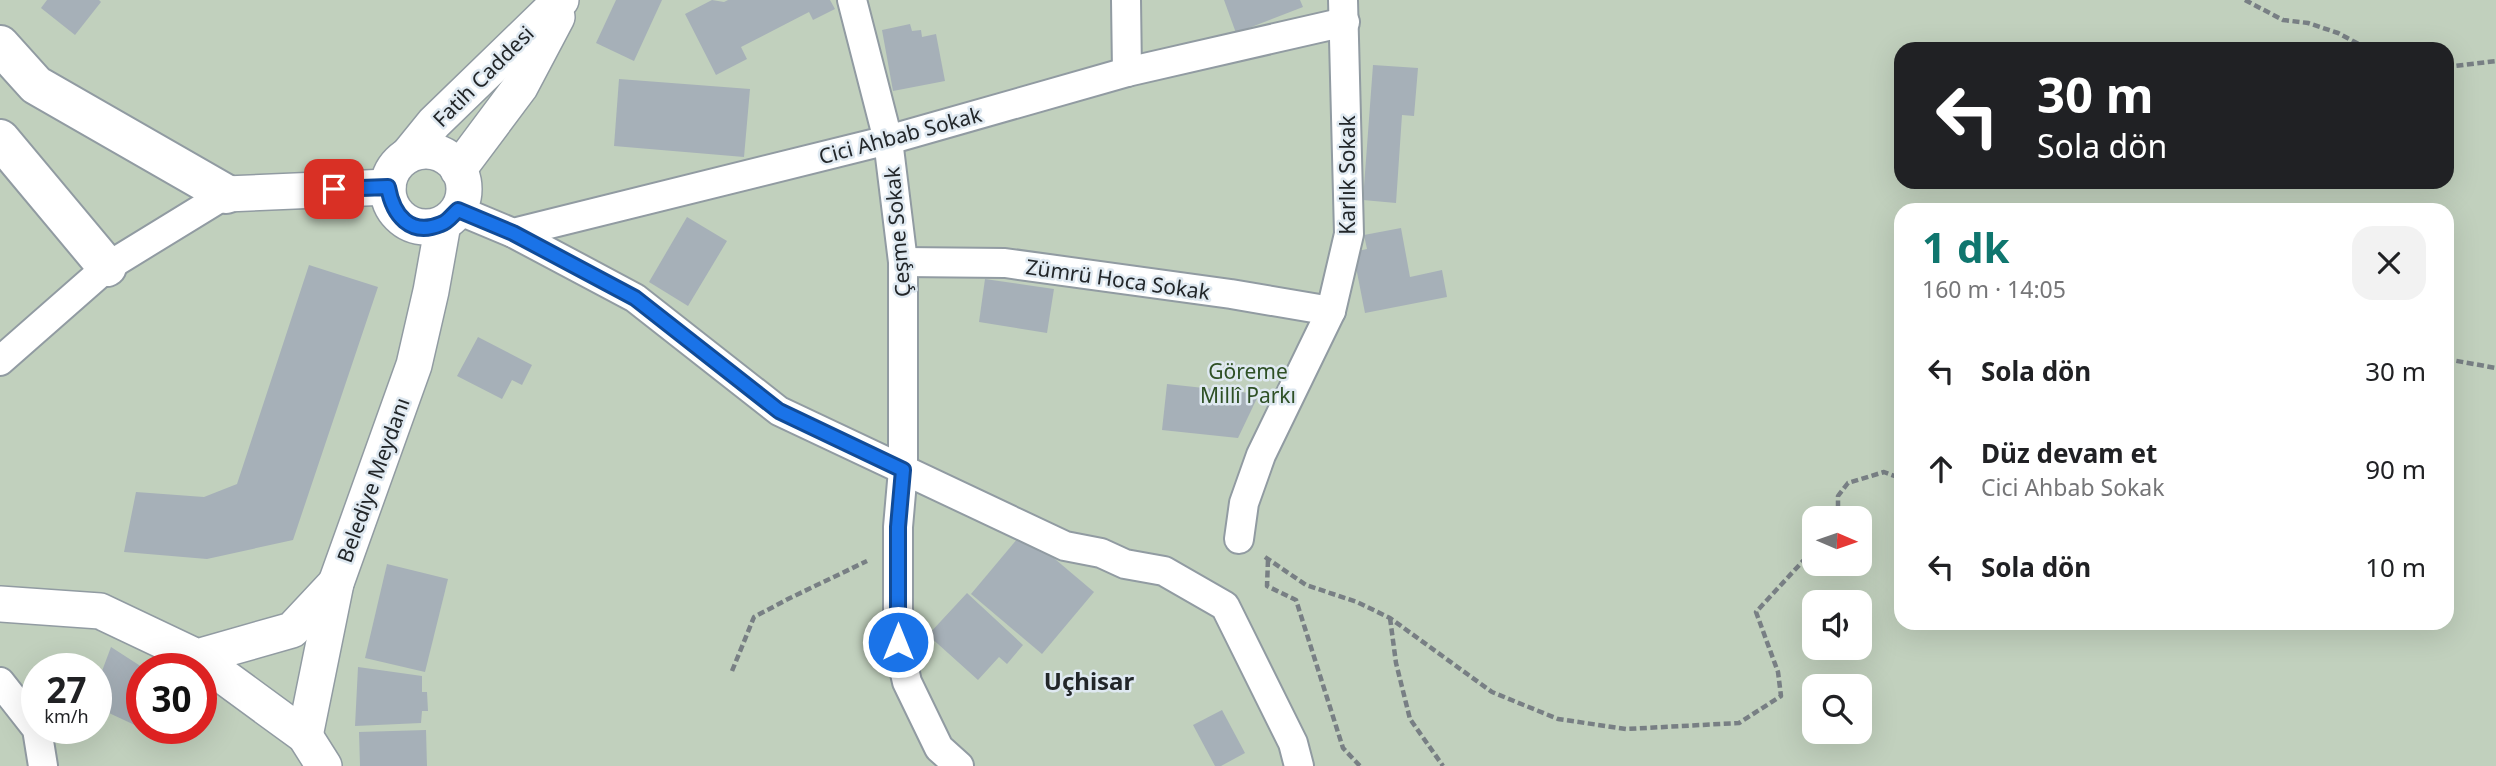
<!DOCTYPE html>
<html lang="tr">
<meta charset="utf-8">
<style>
:root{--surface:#fff;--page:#f2f2f2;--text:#202124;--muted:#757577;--accent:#0f766e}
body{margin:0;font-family:"Noto Sans",sans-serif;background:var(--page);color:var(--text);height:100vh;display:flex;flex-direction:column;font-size:26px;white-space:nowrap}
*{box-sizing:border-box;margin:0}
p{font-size:23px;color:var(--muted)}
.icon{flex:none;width:38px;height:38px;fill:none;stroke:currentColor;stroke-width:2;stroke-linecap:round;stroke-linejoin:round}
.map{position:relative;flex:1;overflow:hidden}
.drawer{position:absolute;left:1894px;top:203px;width:560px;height:427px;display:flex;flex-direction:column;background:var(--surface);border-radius:21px;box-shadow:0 7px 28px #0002}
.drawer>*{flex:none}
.banner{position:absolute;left:1894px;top:42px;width:560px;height:147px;border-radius:21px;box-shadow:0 7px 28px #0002;background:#202124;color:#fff;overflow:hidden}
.needle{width:46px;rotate:92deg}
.controls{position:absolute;left:1802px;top:506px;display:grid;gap:14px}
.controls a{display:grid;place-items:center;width:70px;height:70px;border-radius:14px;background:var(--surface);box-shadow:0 7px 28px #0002;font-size:35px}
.speed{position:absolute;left:21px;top:653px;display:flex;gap:14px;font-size:35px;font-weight:700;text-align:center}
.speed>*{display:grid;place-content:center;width:91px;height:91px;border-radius:50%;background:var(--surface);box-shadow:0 7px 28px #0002;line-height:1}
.speed small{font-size:18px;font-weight:400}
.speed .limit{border:10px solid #d22;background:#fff;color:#111}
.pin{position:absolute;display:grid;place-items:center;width:60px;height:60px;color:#fff;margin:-30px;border-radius:14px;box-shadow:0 4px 10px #0006}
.me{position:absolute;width:77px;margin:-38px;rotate:0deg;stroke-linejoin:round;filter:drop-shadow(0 0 5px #0008)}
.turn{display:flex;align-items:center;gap:24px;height:147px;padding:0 28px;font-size:32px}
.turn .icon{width:91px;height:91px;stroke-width:2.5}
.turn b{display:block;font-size:49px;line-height:60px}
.round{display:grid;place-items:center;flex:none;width:74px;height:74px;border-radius:21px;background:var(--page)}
.headline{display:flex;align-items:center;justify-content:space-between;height:119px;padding:0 28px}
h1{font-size:42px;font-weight:700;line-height:52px;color:var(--accent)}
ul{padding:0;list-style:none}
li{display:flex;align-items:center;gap:21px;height:98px;padding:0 28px}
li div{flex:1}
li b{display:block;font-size:26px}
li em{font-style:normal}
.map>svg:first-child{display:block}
.green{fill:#c1d0bd;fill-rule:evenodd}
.building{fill:#a6b0b8}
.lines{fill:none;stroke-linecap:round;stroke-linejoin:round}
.minor-casing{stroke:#919ba2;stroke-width:32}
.tertiary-casing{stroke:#919ba2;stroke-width:38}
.secondary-casing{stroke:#919ba2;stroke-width:42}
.path{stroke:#787f84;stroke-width:4.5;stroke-dasharray:7 3.5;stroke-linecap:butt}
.minor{stroke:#fff;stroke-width:28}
.tertiary{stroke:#fff;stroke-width:35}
.secondary{stroke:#fff;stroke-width:38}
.route-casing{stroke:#114b97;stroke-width:18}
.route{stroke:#1a73e8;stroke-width:12}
.labels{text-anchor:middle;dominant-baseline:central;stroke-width:5;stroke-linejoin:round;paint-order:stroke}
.street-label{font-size:21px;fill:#222629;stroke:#dfe9f1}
.park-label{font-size:21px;fill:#2e5025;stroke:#dfe9f1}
.quarter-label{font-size:24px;font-weight:bold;fill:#222629;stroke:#dfe9f1}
</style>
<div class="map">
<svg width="2496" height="766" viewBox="0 0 2496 766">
<rect width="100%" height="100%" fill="#dfe9f1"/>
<!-- green -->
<path class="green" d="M0,0h2496v766h-2496zM1900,49h546v133h-546zM1900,210h546v413h-546zM1815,518h45v46h-45zM1815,602h45v46h-45zM37,668h59v60h-59zM142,668h59v60h-59zM1815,686h45v46h-45z"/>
<!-- building -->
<g class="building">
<path d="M47,0h52l2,2 -26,33 -34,-27z"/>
<path d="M616,0h46l-28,61 -38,-18z"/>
<path d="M712,0l12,2 4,-2h102l5,9 -22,11 -4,-8 -68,35 6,12 -31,16 -31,-61z"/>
<path d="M1224,0h76l3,7 -67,26z"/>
<path d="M910,24l2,7 9,-1 1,7 14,-3 9,47 -52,10 -11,-61z"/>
<path d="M1373,65l45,3 -4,48 -12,-1 -6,88 -33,-3z"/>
<path d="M619,79l131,10 -6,68 -130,-11z"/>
<path d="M687,217l40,24 -39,65 -39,-24z"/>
<path d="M1401,228l9,49 32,-7 5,27 -82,16 -12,-61 14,-3 -3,-14z"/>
<path d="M309,265l69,22 -85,253 -86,19 -83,-7 12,-60 68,5 33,-13z"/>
<path d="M985,279l69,10 -7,44 -68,-11z"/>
<path d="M478,337l54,28 -10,20 -10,-5 -10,19 -45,-23z"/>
<path d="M1167,384l92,10 -21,44 -76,-8z"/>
<path d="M1023,532l71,60 -52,62 -71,-60z"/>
<path d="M387,564l61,15 -23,93 -60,-14z"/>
<path d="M967,593l56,52 -16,19 -8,-7 -21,23 -50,-45z"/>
<path d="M111,647l31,20v61h12l-2,5 -56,-26v-20z"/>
<path d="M358,667l64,9v16h5l1,19h-6l-1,12 -66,3z"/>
<path d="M1222,710l23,43 -24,13h-6l-22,-41z"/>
<path d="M426,730l1,36h-67l-1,-34z"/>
</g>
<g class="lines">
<!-- minor casing -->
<g class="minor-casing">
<g id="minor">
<path d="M852,0l36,140 15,122v208l-5,57v115l9,40 32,66 20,18"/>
<path d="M1126,0l1,72"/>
<path d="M458,210l55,23 375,-93 239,-68 218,-50"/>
<path d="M513,233l122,65 144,113 286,135 36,7 24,11 39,7 61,35 68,137 6,23"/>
<path d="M903,262l102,1 226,31 100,17"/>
<path d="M0,361l107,-94 119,-73"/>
<path d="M1239,539l5,-36 17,-48 70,-144 18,-77 -6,-234"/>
<path d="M0,682l37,47 6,37"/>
</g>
</g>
<!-- tertiary casing -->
<g class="tertiary-casing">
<g id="tertiary">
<circle cx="426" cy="189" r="38"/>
<path d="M408,155l26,-32 127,-123"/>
<path d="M458,170l62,-83 37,-70"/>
<path d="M226,194l162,-7"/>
<path d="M0,604l100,7 97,46 95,-27 44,-47"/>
<path d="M197,657l108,79 19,30"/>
<path d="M305,736l31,-153 78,-218 17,-74 12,-67"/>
</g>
</g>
<!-- secondary casing -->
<g class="secondary-casing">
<g id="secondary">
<path d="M0,45l36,40 190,109"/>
<path d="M0,139l107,128"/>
</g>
</g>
<!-- path -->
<g class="path">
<path d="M2245,0l38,20 25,3 30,10 30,16"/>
<path d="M2446,67l50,-6"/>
<path d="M2446,359l50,9"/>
<path d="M1838,518v-22l10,-13 36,-11 16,6"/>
<path d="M1265,557l41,28 51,17 33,16 102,74 66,27 68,10 113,-6 42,-27 -3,-24 -22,-60 59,-64"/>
<path d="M1268,560l-1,26 29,14 47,148 17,18"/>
<path d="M1390,618l6,45 14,56 33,47"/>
<path d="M732,671l22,-54 36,-19 77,-37"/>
</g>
<!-- minor -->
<use href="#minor" class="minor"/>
<!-- tertiary -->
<use href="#tertiary" class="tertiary"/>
<!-- secondary -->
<use href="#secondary" class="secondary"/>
</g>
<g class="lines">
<!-- route casing -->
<g class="route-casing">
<path id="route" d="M334,189l54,-2c5,28 22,50 53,37 7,-2 12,-10 17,-14l55,23 122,65 144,113 124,59 -5,57v115"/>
</g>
<!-- route -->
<use href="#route" class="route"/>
</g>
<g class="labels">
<!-- street labels -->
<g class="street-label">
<text transform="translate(483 76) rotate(-45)">Fatih Caddesi</text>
<text transform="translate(900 135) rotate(-15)">Cici Ahbab Sokak</text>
<text transform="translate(1347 175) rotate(-90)">Karlık Sokak</text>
<text transform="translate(897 232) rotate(-95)">Çeşme Sokak</text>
<text transform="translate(1118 279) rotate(8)">Zümrü Hoca Sokak</text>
<text transform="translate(373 480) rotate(-70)">Belediye Meydanı</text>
</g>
<!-- park labels -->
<g class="park-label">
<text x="1248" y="371">Göreme<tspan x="1248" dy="24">Millî Parkı</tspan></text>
</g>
<!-- quarter labels -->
<g class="quarter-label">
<text x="1089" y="680">Uçhisar</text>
</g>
</g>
</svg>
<div class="controls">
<a><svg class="needle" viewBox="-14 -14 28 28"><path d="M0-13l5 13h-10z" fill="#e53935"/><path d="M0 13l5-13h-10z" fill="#757577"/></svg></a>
<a><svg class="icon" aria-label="sound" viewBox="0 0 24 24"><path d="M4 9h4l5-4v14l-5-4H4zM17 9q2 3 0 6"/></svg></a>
<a><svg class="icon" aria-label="search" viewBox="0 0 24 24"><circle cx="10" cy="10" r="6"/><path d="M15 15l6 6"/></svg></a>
</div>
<div class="speed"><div>27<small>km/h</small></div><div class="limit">30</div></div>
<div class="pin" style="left:334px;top:189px;background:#d93025"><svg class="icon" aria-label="arrive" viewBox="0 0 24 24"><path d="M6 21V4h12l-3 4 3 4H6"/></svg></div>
<svg class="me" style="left:898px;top:642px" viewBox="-20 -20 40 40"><circle r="17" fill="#1a73e8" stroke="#fff" stroke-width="3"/><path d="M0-11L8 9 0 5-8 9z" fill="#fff"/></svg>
<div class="banner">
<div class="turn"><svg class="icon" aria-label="left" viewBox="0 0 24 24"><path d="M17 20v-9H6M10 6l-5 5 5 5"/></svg><div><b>30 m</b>Sola dön</div></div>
</div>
<section class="drawer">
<div class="headline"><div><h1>1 dk</h1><p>160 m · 14:05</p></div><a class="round"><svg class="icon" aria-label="close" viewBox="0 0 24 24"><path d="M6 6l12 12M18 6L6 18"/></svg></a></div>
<ul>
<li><svg class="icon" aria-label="left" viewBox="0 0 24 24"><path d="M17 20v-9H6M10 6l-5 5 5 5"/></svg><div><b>Sola dön</b></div><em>30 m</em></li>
<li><svg class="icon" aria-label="ahead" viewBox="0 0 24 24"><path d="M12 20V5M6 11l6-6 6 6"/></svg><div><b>Düz devam et</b><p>Cici Ahbab Sokak</p></div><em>90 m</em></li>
<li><svg class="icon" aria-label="left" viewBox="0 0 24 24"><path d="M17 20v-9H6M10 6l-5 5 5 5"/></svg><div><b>Sola dön</b></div><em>10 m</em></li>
</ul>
</section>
</div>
